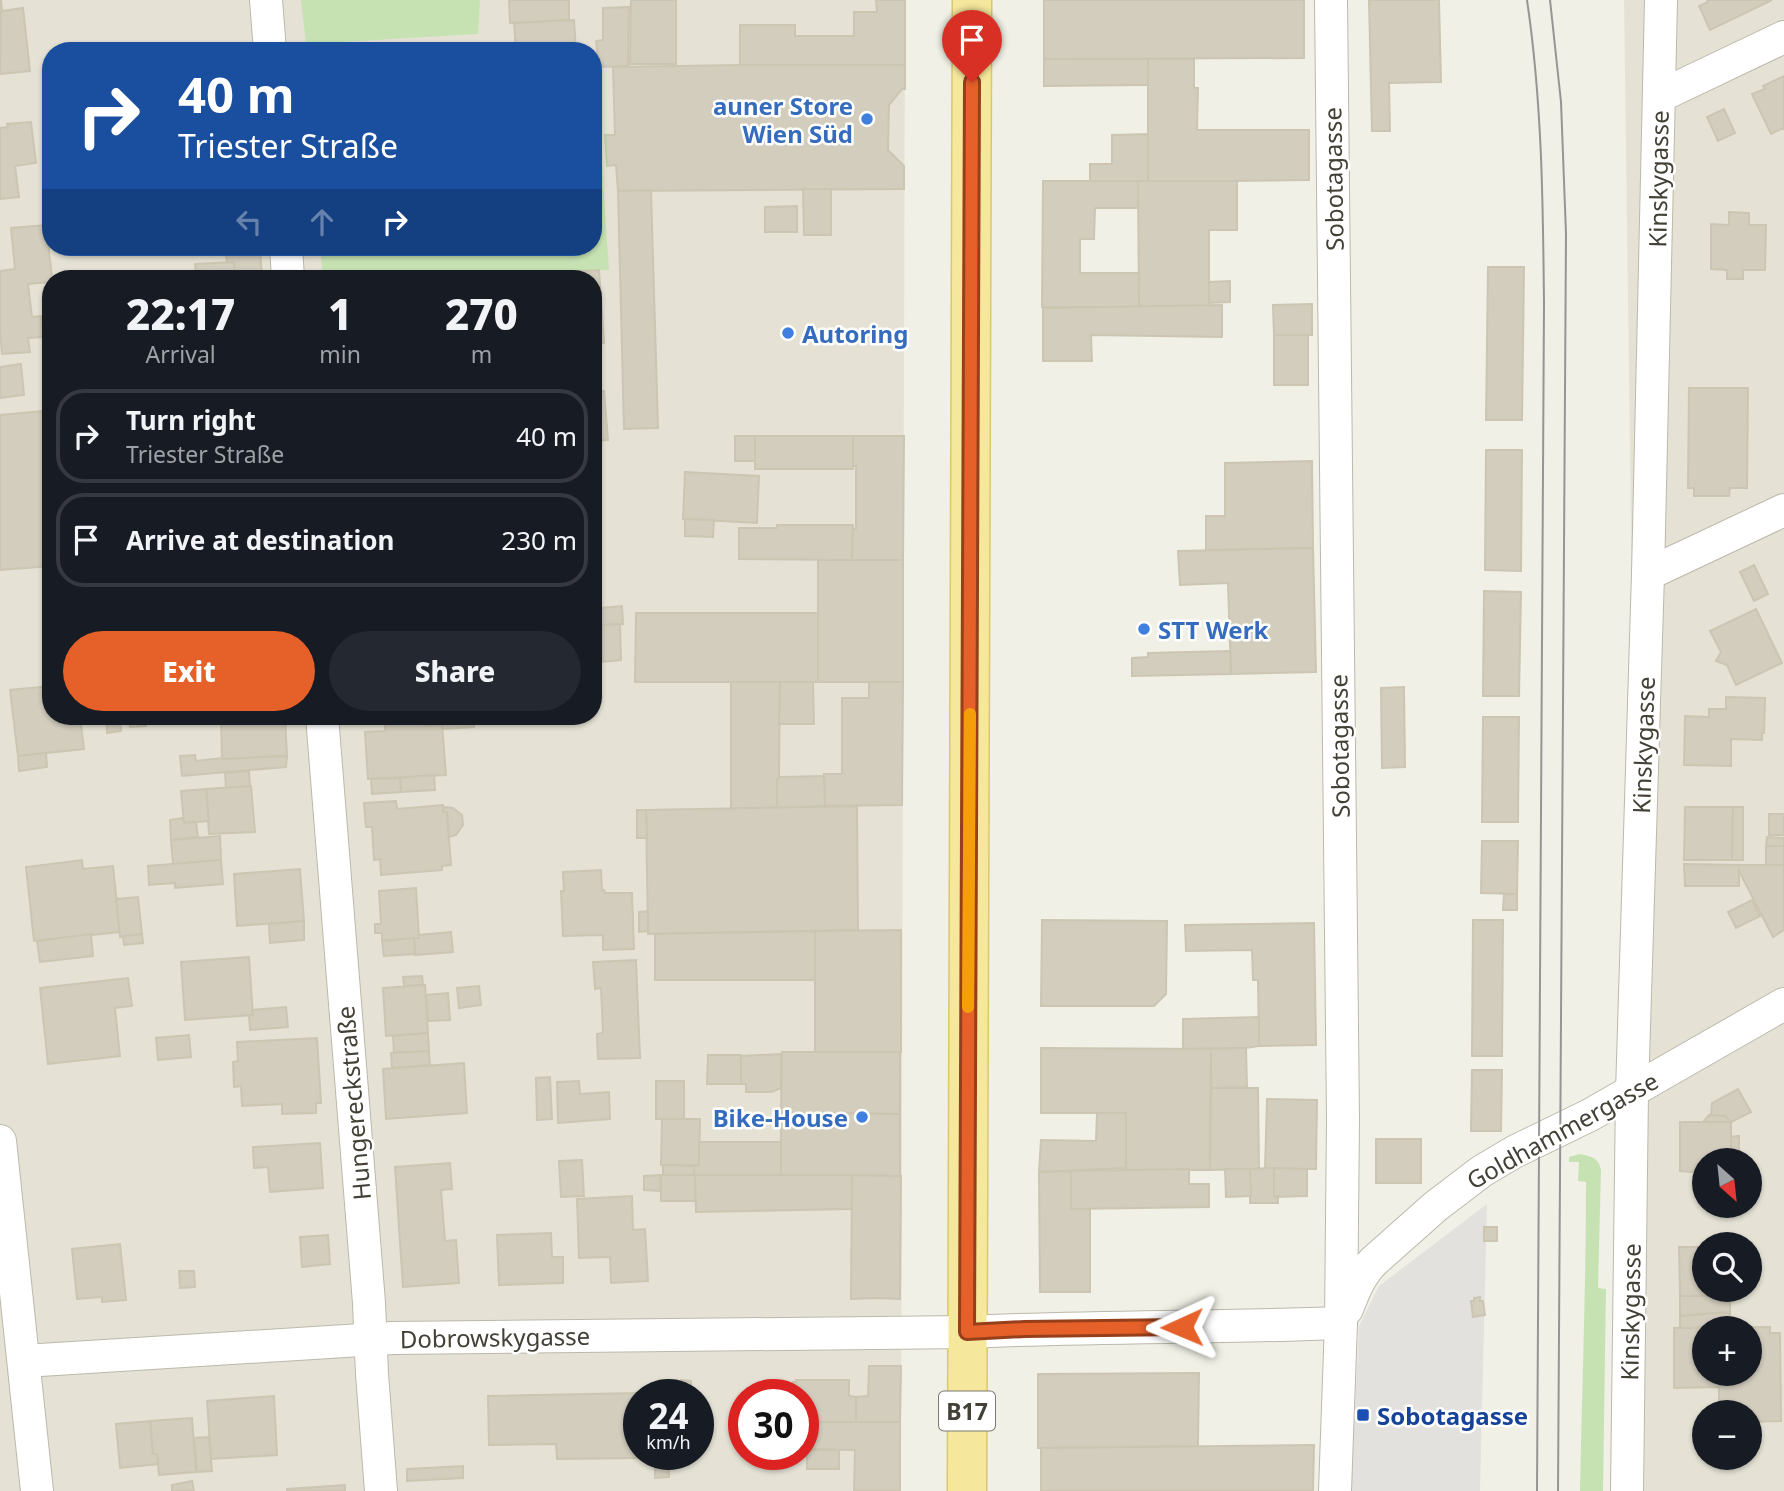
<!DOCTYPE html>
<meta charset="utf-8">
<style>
:root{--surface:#171b24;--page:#242831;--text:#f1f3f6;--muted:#9ea1a6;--line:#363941;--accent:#e66129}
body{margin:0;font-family:"Noto Sans",sans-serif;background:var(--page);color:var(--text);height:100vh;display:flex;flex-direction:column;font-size:26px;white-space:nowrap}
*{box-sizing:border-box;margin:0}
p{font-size:23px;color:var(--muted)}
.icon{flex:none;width:38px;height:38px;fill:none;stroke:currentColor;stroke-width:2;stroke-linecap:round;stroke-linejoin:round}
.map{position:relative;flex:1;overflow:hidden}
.details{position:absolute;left:42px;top:270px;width:560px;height:455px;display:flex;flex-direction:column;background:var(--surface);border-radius:28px;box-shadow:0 2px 5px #0004}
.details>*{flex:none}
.guide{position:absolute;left:42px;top:42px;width:560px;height:214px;border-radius:28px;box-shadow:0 2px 5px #0004;background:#1a4fa0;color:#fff;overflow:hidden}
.needle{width:46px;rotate:153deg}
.controls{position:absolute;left:1692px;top:1148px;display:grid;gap:14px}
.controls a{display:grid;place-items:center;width:70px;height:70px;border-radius:50%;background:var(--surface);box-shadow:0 2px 5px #0004;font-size:35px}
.speed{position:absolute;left:623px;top:1379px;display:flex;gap:14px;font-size:35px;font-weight:700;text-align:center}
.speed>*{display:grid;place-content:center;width:91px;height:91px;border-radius:50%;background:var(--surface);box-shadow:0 2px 5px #0004;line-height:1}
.speed small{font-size:18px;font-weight:400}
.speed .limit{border:10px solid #d22;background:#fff;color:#111}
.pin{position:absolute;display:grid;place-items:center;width:60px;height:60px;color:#fff;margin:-72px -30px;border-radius:50% 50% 50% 0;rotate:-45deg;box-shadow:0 0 7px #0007}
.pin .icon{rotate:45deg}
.me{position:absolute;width:77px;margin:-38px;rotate:269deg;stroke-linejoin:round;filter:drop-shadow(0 0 5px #0008)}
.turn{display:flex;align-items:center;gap:24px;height:147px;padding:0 21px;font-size:32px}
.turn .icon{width:91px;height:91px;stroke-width:2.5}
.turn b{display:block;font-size:49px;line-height:60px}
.lanes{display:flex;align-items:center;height:66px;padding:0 21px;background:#0003;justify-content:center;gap:35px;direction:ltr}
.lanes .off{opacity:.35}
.eta{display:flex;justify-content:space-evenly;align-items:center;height:119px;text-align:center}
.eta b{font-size:42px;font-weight:800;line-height:49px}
.primary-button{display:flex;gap:14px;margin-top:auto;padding:14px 21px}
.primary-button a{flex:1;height:80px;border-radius:42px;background:var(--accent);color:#fff;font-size:28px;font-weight:800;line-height:80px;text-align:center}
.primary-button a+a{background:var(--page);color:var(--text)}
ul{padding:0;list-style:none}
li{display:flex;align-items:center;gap:21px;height:94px;margin:0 14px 10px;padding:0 7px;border:4px solid var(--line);border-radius:28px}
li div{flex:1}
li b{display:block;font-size:26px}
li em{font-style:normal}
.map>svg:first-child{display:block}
.residential{fill:#e5e2d5;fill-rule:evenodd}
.green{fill:#c6e2b3}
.parking{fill:#e3e1de}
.building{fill:#d2cdbd;stroke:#ccc5b1;stroke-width:2;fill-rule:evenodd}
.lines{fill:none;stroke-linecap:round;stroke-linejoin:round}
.minor-casing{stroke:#bcb8aa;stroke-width:34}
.primary-casing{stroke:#d8c86e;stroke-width:41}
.minor{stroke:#fff;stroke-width:32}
.primary{stroke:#f5e89c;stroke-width:38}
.tram{stroke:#959595;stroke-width:2}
.route-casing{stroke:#963f1b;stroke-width:18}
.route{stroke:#e66129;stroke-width:12}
.slow{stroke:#f59e0b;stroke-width:12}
.shop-dot{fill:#3f7fe0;stroke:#fff;stroke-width:2.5}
.transit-dot{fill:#1a4fb4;stroke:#fff;stroke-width:2.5}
.labels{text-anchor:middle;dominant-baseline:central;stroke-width:5;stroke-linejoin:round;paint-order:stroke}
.shield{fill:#fff;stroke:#7b7972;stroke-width:2}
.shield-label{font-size:23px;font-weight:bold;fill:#434036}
.shop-label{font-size:24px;font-weight:bold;fill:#366cbe;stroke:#fff;text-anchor:end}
.street-label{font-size:24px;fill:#434036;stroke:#fff}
.transit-label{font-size:24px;font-weight:bold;fill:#164399;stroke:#fff;text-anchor:start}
</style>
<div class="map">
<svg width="1784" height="1491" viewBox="0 0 1784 1491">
<rect width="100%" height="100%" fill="#f1f0e6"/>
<!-- residential -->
<g class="residential">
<path d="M0,0h905l-4,1491h-901zM51,51h542v196h-542zM51,278h542v438h-542zM639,1395h59v59h-59zM744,1395h59v59h-59z"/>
<path d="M1624,0h160v1491h-140zM1704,1160h46v46h-46zM1704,1244h46v46h-46zM1704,1328h46v46h-46zM1704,1412h46v46h-46z"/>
</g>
<!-- green -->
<g class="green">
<path d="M301,0h179l-2,34 -172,10z"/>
<path d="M593,121h6l10,149 -130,8h-156l-3,-31h273z"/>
<path d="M1580,1154c11,2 19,4 21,16l-3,118 8,1 -3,202h-23c2,-103 6,-206 6,-309l-8,-1 1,-19h-10v-5z"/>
</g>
<!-- parking -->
<path class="parking" d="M1487,1204l-7,287h-129l8,-165 20,-40z"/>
<!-- building -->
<g class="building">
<path d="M1,0l1,11 21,-3 7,63 -30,3z"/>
<path d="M509,0h60v20l-59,3z"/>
<path d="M631,0h45v64h-46z"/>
<path d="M876,0h29v65h-165v-40h55v11h59v-24h23z"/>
<path d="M1044,0h260v58l-260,1z"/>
<path d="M1369,0h70l2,82 -52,1 1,48h-18z"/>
<path d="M1707,0h65l-62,30 -11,-24 9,-4z"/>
<path d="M629,7l-1,59 -29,1 -3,-26 7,-1v-32z"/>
<path d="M574,20l2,31h-60l-2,-28z"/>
<path d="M1044,59h104v26l-104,1z"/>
<path d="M1148,59h46v29h4l-1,42h112v50l-161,2z"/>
<path d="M740,65h165v24h-3l-13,16 -1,45 16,16v23l-286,2 -2,-26 -9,1 -2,-31h10l-2,-68z"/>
<path d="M1784,76v54l-1,-2 -12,6 -19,-40 13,-5 -2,-3z"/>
<path d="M1724,109l11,24 -17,8 -11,-24z"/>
<path d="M31,122l5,41 -21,3 4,31 -19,2v-71l8,-1 -1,-3z"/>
<path d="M1148,134v48h-58v-18h22v-29z"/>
<path d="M1043,181h95v27h-43l-1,31h-14v34h59v34h-97z"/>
<path d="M1138,181h99v49h-28v76l-70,1z"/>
<path d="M803,189h28v46h-27z"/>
<path d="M651,190l7,238 -34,1 -6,-238z"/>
<path d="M797,206v26h-32v-25z"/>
<path d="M1729,212l20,1v12h17l-1,45h-22v9h-16v-9l-16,-1v-45l18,1z"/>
<path d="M46,225l6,53h-1v4l-23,2 4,33 9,-1 2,21 -15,1 2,14 -28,2 -2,-23v-60l15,-2 -4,-41z"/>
<path d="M260,249l2,28 -27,1 -1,-16h-7l-1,-10z"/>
<path d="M234,262l1,16h-65l26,-2 -1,-12z"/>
<path d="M1488,267h36l-2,153h-36z"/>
<path d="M599,270l5,73 -11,1v-66h-42v-5z"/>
<path d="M1230,281v21l-21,1v-21z"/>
<path d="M1312,304v31h-38l-1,-30z"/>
<path d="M1222,305v32l-131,-2 1,26h-49v-53z"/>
<rect x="1274" y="335" width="34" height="50"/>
<path d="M21,364l3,31 -24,3v-31z"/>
<path d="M1689,388h59l-1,100h-17l-1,8h-35v-8h-6z"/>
<path d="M604,391l4,49 -15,1v-49z"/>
<path d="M42,411l1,9h8v146l-51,4v-155z"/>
<rect x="735" y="436" width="20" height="25"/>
<rect x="755" y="436" width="98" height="33"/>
<path d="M853,436h51l-1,124h-51v-31h4v-63h-3z"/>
<path d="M1486,450h36l-1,121 -36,-1z"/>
<path d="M1312,461l1,87 -107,2v-34h19v-53z"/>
<path d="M685,472l74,4 -2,47 -74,-4z"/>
<path d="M685,519l29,1 -1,17 -28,-1z"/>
<path d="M777,525h76l-1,35 -113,-1v-31h38z"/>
<path d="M1313,548l3,124 -85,2 -3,-91 -48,2 -2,-34z"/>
<rect x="818" y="560" width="85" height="122"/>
<path d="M1754,565l14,29 -14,7 -14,-29z"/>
<path d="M1484,591l37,1 -2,104h-36z"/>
<path d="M622,606l1,18 -21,1 -1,-17z"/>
<path d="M1756,609l26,54 -46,22 -9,-20 -11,-4 5,-9 -11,-21z"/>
<path d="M636,613h182v69h-183z"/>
<path d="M620,624l1,36 -19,2v-37z"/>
<path d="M1230,651l1,23 -99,2v-18l16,-1v-4z"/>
<path d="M731,682h49l-1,95 -2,3v28l-46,1z"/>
<path d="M780,682h33l1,42h-35z"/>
<path d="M869,682h34l-1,123 -77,1 -1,-32h18v-76h27z"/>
<path d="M51,686v30h29l4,33 -66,7 -8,-66z"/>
<path d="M1404,687l1,80 -23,1 -1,-80z"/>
<path d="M1726,697l39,1 -1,35h-2v7l-31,-1v27l-47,-1 1,-49 24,1v-8h17z"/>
<path d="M106,716h13l2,15 -14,2z"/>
<path d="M129,716h16l1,10 -16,1z"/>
<path d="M221,716h64l2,40 -65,3z"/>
<path d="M438,716h35l1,11 -31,2 -1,-5 -4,1z"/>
<path d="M1483,717h36l-1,105h-36z"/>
<path d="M424,721v5l18,-2 4,51 -78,4 -3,-47 20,-1v-7z"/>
<path d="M46,753l1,14 -28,4 -1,-15z"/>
<path d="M195,755l1,6 26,-3v1l65,-3 -1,11 -104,9 -2,-20z"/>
<path d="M249,771l1,15 -24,2 -1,-15z"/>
<path d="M434,775l1,15 -34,2 -1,-14z"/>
<path d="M824,776l1,30 -48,2v-28l2,-3z"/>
<path d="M400,778l1,14 -29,2 -1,-15z"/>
<path d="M251,786l4,46 -46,2 -3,-45z"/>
<path d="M206,789l3,32 -25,2 -3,-32z"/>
<path d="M396,801l1,8 46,-4v7h4l4,53 -9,1v4l-61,5 -1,-16 -6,1 -2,-33h-6l-2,-24z"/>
<path d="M857,806l1,124 -210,4 -2,-124z"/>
<path d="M443,807l10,1 9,7 1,10 -7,10 -7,2 -2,-25h-4z"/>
<path d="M1685,807h48l-1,53h-48z"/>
<path d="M1733,807h10v53h-11z"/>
<path d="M637,810h9l1,28h-10z"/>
<rect x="1769" y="814" width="15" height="21"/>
<path d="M183,818l1,5 12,-1 2,15 -27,3 -1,-20z"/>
<path d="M220,836l1,24 -48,4 -2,-24z"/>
<path d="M1767,837l17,1v8h-18z"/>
<path d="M1482,841h36l-1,53 -36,-1z"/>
<rect x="1766" y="846" width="18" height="19"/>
<path d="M82,860l1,9 30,-3 7,66 -86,9 -8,-74z"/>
<path d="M221,860l2,24 -48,4v-5l-26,2 -1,-19z"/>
<path d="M1684,864l55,1v21h-54z"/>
<path d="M1739,865h45v65l-11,7 -34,-66z"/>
<path d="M300,869l4,52 -67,5 -3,-52z"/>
<path d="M601,870l1,20h2l1,3h27l2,56 -31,1v-15l-40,1 -2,-45h3l-1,-19z"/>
<path d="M416,888l3,50 -37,3v-8h-7v-9h6l-2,-33z"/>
<path d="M1504,894h13v16h-14z"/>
<path d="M138,897l4,37 -22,3 -4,-38z"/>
<path d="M1752,900l8,16 -24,12 -8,-16z"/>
<path d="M648,911v20l-9,1v-20z"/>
<path d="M1042,920l125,1 -1,73 -12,12h-113z"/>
<path d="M1473,920h30l-1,136h-30z"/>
<path d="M304,921v19l-34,3 -1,-19z"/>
<path d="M1314,923l2,122 -57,1 -1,-66h-5l-1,-30 -66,1 -1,-26z"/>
<path d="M901,930v122h-86v-121z"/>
<path d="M815,931v49h-160v-46z"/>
<path d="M451,932l2,20 -38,3 -1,-17h5v-3z"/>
<path d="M91,934l2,22 -53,6 -3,-21z"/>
<path d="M142,934l1,9 -19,2 -1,-9z"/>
<path d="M414,938l1,16 -31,2 -2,-15z"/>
<path d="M249,957l4,58 -68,5 -4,-58z"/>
<path d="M636,960l4,98 -42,1 -1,-25 6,-1 -2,-45 -6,1 -2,-27z"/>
<path d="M422,976l1,9 -19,1 -1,-9z"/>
<path d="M128,978l4,28 -17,2 5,48 -72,8 -8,-76z"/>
<path d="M425,985l3,48 -42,3 -3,-48z"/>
<path d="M479,986l2,19 -22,3 -2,-20z"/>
<path d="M448,993l2,27 -22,1 -2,-26z"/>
<path d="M286,1007l2,20 -38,3 -1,-15h4l-1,-5z"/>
<path d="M1259,1017v29l-13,2 -63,1v-30z"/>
<path d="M428,1033l1,18 -35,2 -1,-17z"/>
<path d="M189,1035l2,22 -33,3 -2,-22z"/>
<path d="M317,1038l4,65h-5v10l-34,1v-10l-40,2 -1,-20 -7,1 -1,-25 5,-1 -1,-19z"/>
<path d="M1041,1048l170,1 -1,121h-84v-57h-85z"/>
<path d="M1246,1048l1,39 -36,1v-39z"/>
<path d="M429,1051l1,14 -38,3 -1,-15z"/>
<path d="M782,1052h118v62l-119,-1z"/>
<path d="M781,1054v34l-10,4h-25v-8h-5v-28z"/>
<path d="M708,1055h33v29h-34z"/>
<path d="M464,1063l3,50 -81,6 -3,-50z"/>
<path d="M1472,1070h30l-1,61h-30z"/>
<path d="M550,1077l2,42 -15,1 -1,-42z"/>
<path d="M579,1081l1,13 29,-2 1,27 -52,4 -1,-41z"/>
<rect x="656" y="1081" width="28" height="38"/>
<path d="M1211,1088h47l1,81 -49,1z"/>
<path d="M1738,1089l13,23 -20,10 -6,-6h-14l1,-13z"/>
<path d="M1267,1099l50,1 -1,69h-51z"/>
<path d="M781,1113l119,1v62h-119z"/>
<path d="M1097,1113h29v55l-87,4 2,-32 55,1z"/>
<path d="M1709,1115l16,1 6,6h-28z"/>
<path d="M662,1119h38l-1,46h-38z"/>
<path d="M1680,1122h51v38h-27v13l-24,-2z"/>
<path d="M1739,1136v24h-8v-23z"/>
<rect x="1376" y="1139" width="45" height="44"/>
<path d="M699,1142h82v34l-87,-1v-9l5,-1z"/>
<path d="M320,1143l3,45 -53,4 -2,-25 -14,1 -1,-21z"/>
<path d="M582,1160l2,36 -23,1 -2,-36z"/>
<path d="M450,1163l2,26 -11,1 4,51 11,-1 3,43 -56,4 -8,-120z"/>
<path d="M663,1165l31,1v9h-31z"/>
<path d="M1274,1168l33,1v27l-33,1z"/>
<path d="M1274,1168v29l4,-1v7h-28v-34z"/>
<path d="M1189,1169v15h20v23l-138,2v-38z"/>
<path d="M1225,1169h25l1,27 -25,1z"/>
<path d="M1071,1171v38h19v83h-50l-1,-120z"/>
<path d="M661,1175l-1,16 -16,-1v-14z"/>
<rect x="661" y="1175" width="34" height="26"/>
<path d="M695,1175h157v34l-156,3z"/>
<path d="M852,1175l49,1 -1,123 -22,-1 -27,1z"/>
<path d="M632,1196l1,34 12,-1 3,52 -37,2 -1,-26 -31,1 -2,-59z"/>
<rect x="1484" y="1227" width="13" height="14"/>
<path d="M551,1233l1,24h11v26l-64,2 -2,-50z"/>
<path d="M328,1235l2,29 -28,3 -2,-30z"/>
<path d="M120,1244l6,56 -24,2v-5l-25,2 -5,-50z"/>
<path d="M1679,1247h25v43h22v5l-46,1z"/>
<path d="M179,1271h15l1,16 -15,1z"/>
<path d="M1680,1296h50v16l-50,4z"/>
<path d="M1480,1297v4h3l2,14 -12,2 -2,-16h3v-3z"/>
<path d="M1730,1312v16h-50v-12z"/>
<path d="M1770,1327v6h10l1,88 -31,1v-10h-31v-25l-45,1v-60zM1704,1328h46v46h-46z"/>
<path d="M869,1366h32l-1,56h-44v-25l12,-1z"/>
<path d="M1199,1373l-1,73 -160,2v-74z"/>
<path d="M681,1380l10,1v14h-10z"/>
<path d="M796,1380h53v16l7,1v25h-53v-27h-10v-13h3z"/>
<path d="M639,1393l1,65 -83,1 -1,-15 -67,1 -1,-49z"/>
<path d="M274,1396l3,59 -66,4 -4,-58z"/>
<path d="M192,1418l4,54 -37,3 -2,-21h-4l-3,-33z"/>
<path d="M150,1421l3,33h4l1,10 -38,4 -4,-44z"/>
<path d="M803,1422h97v69h-46l1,-41 -52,-1z"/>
<path d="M209,1437l3,34 -15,1 -3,-34z"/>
<path d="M1314,1445l-1,46h-272v-43z"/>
<rect x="807" y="1450" width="32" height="19"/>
<path d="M463,1466v12l-56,3v-12z"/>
<path d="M655,1468h14v9l-14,1z"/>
<path d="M192,1481l2,10h-22v-6z"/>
<path d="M345,1485v6h-58v-2z"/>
</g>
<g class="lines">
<!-- minor casing -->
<g class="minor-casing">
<g id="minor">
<path d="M266,0l4,51"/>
<path d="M1331,0l12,1119 -2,204 -6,168"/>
<path d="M1660,96l124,-59"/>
<path d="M286,247l2,31"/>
<path d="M1648,574l136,-64"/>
<path d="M322,716l47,587 3,71 9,117"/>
<path d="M0,1141l37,350"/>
<path d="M1347,1309c7,-18 13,-34 27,-48l62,-55 46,-35 32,-19 76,-37 194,-111"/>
<path d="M24,1361l369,-23 574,-6c125,-6 250,-4 374,-9"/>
<path d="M1627,1491l5,-399 16,-518 13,-574"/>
</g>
</g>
<!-- primary casing -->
<g class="primary-casing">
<path id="primary" d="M967,1491l5,-1491"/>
</g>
<!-- minor -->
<use href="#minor" class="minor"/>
<!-- primary -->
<use href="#primary" class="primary"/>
<!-- tram -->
<g class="tram">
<path d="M1527,0c15,101 16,202 17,303l-7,1188"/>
<path d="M1550,0l11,102 5,132 -8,1257"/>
</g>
</g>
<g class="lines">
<!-- route casing -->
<g class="route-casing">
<path id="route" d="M972,82l-5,1250 58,-3 157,-2"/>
</g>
<!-- route -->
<use href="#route" class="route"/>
<!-- slow -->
<path class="slow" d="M968,1007l2,-293"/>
</g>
<!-- markers -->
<g class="shop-dot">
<circle cx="867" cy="119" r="7"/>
<circle cx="788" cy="333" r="7"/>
<circle cx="1144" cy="629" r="7"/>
<circle cx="862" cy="1117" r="7"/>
</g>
<rect class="transit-dot" x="1356" y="1408" width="14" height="14" rx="3.5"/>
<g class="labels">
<!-- shield labels -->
<rect class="shield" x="939" y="1391.5" width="56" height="39" rx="5"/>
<g class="shield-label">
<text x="967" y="1411">B17</text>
</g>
<!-- shop labels -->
<g class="shop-label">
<text x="853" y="105">auner Store<tspan x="853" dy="28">Wien Süd</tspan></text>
<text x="802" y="333" text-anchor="start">Autoring</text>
<text x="1158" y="629" text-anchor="start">STT Werk</text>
<text x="848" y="1117">Bike-House</text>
</g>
<!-- street labels -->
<g class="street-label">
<text transform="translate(1333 179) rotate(-91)">Sobotagasse</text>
<text transform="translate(1658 179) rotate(-89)">Kinskygasse</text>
<text transform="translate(1643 745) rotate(-88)">Kinskygasse</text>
<text transform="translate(1339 746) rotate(-91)">Sobotagasse</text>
<text transform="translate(353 1103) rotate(-95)">Hungereckstraße</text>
<text transform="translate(1562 1130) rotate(-29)">Goldhammergasse</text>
<text transform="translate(1630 1312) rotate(-89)">Kinskygasse</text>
<text transform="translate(495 1337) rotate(-1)">Dobrowskygasse</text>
</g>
<!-- transit labels -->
<g class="transit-label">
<text x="1377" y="1415">Sobotagasse</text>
</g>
</g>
</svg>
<div class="controls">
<a><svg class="needle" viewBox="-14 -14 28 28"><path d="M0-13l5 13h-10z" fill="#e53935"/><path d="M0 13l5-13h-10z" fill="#9ea1a6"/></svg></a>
<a><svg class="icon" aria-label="search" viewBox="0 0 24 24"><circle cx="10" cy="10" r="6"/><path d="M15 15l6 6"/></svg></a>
<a>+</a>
<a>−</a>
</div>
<div class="speed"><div>24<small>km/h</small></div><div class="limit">30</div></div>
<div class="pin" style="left:972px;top:82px;background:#d93025"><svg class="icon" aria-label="arrive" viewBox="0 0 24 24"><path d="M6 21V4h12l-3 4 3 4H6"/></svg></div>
<svg class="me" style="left:1182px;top:1327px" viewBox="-20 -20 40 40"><path d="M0-17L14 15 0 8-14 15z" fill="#e66129" stroke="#fff" stroke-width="4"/></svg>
<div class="guide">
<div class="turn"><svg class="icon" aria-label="right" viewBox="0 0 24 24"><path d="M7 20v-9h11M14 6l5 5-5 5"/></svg><div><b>40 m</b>Triester Straße</div></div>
<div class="lanes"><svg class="icon off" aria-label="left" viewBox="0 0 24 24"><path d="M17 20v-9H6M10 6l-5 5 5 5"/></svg><svg class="icon off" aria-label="ahead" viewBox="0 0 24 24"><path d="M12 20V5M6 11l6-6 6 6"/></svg><svg class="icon" aria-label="right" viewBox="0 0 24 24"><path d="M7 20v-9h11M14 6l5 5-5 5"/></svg></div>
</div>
<section class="details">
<div class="eta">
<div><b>22:17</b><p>Arrival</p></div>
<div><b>1</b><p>min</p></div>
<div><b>270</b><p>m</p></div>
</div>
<ul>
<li><svg class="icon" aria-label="right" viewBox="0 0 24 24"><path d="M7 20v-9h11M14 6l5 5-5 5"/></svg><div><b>Turn right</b><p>Triester Straße</p></div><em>40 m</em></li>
<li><svg class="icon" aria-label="arrive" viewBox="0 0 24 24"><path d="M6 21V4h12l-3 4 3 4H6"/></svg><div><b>Arrive at destination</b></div><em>230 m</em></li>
</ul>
<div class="primary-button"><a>Exit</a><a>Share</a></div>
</section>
</div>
